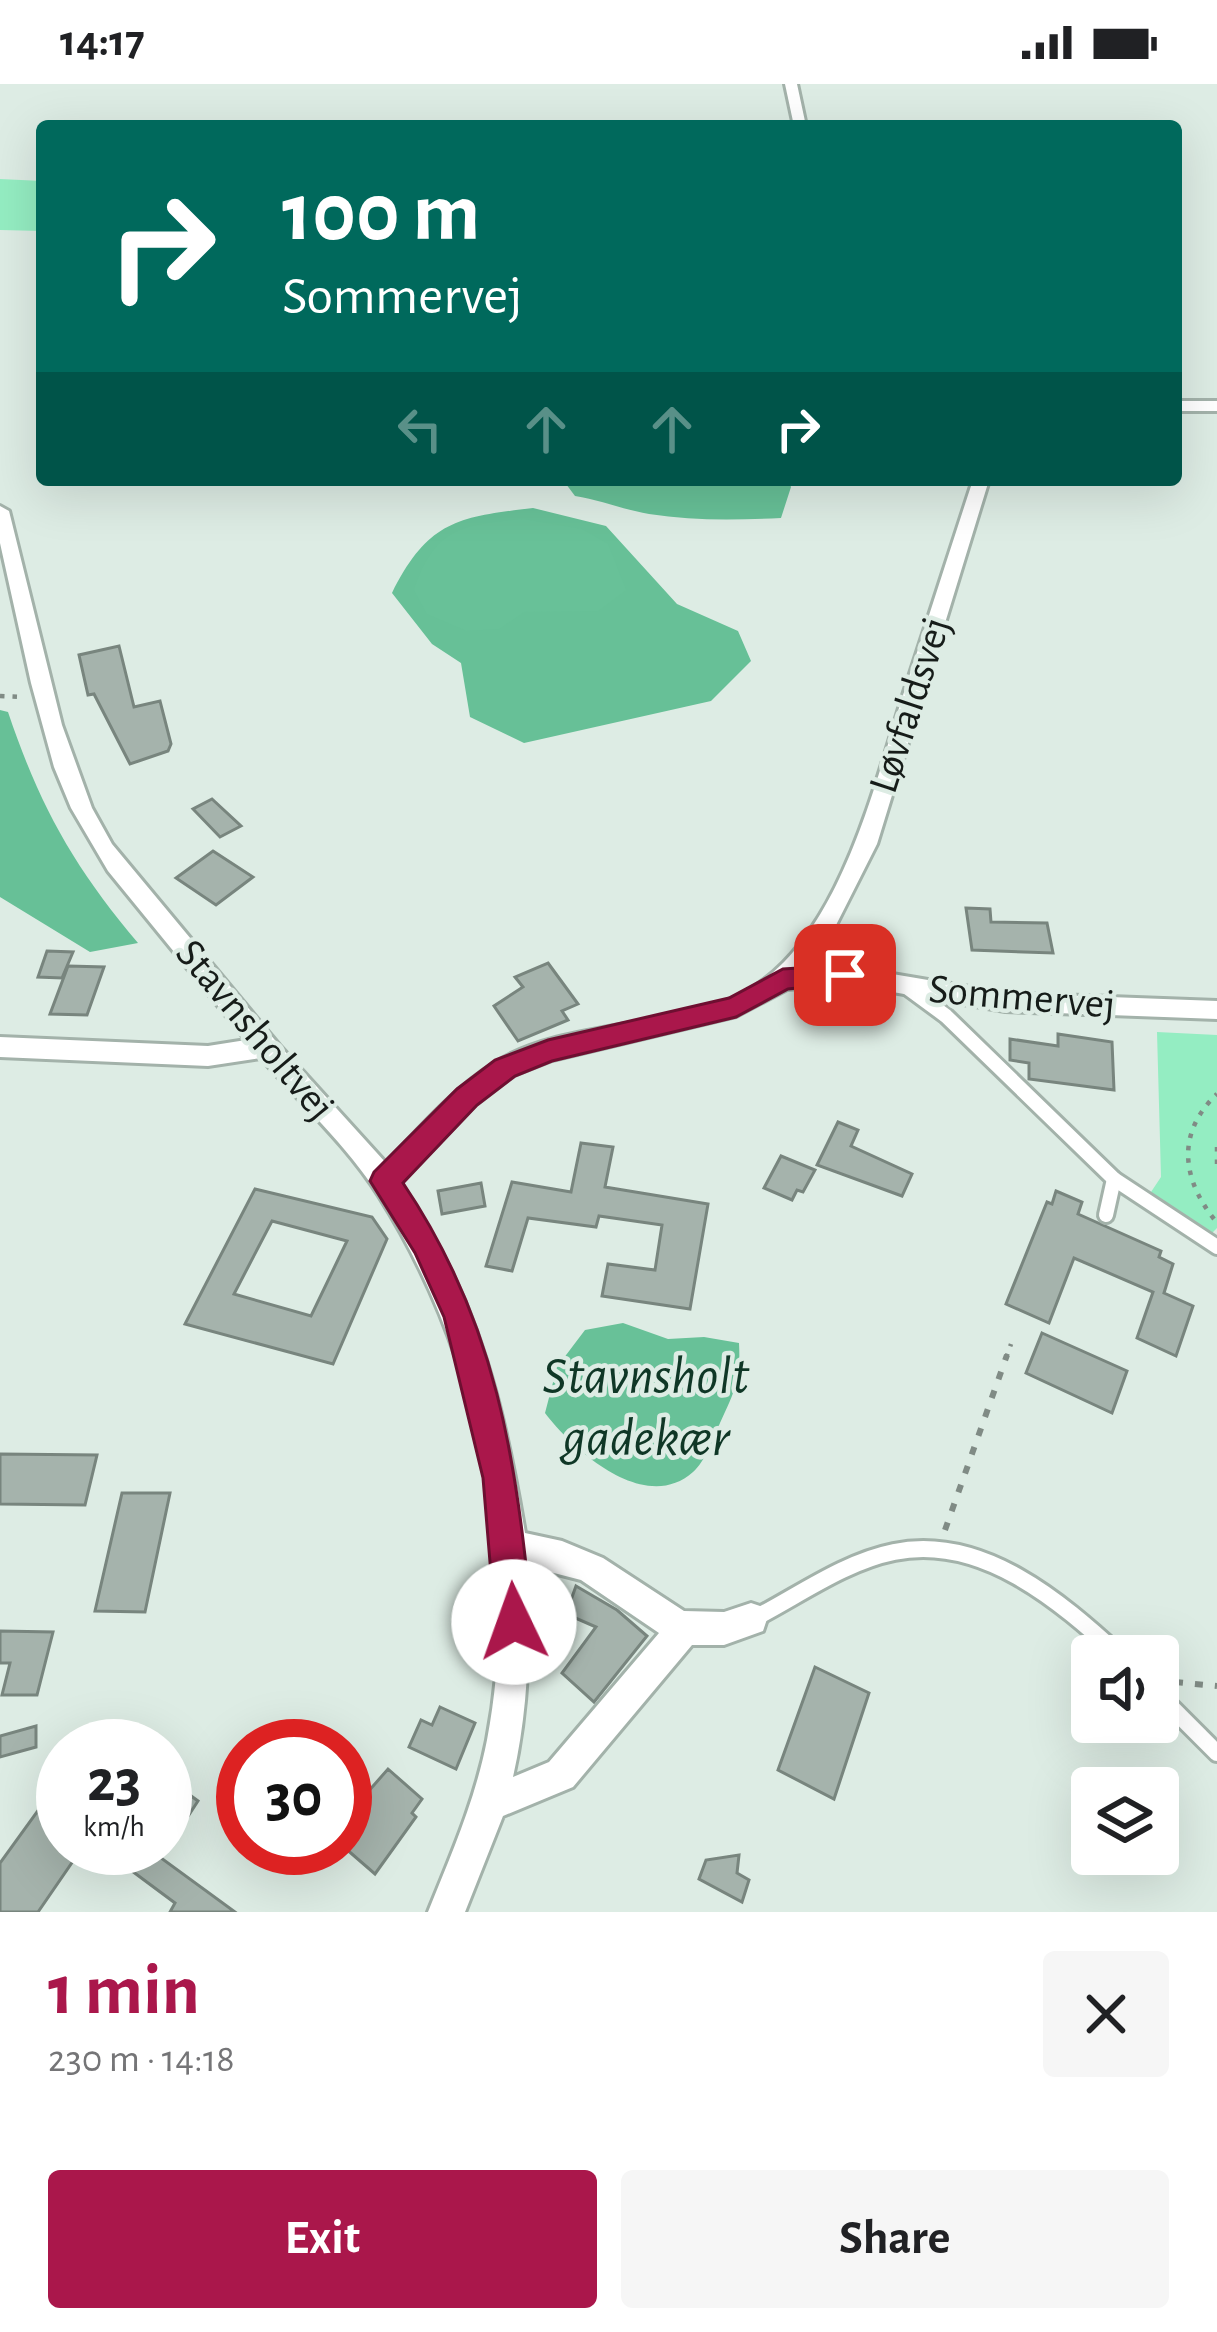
<!DOCTYPE html>
<meta charset="utf-8">
<style>
:root{--surface:#fff;--page:#f6f6f6;--text:#202124;--muted:#757577;--accent:#aa174b}
body{margin:0;font-family:"Alegreya Sans",sans-serif;background:var(--page);color:var(--text);height:100vh;display:flex;flex-direction:column;font-size:45px;white-space:nowrap}
*{box-sizing:border-box;margin:0}
p{font-size:39px;color:var(--muted)}
.icon{flex:none;width:66px;height:66px;fill:none;stroke:currentColor;stroke-width:2;stroke-linecap:round;stroke-linejoin:round}
.map{position:relative;height:1828px;overflow:hidden}
.panel{display:flex;flex-direction:column;background:var(--surface);flex:1}
.panel>*{flex:none}
.banner{position:absolute;left:36px;top:36px;width:1146px;height:366px;border-radius:12px;box-shadow:0 12px 48px #0002;background:#00695c;color:#fff;overflow:hidden}
.buttons{position:absolute;left:1071px;top:1551px;display:grid;gap:24px}
.buttons a{display:grid;place-items:center;width:108px;height:108px;border-radius:12px;background:var(--surface);box-shadow:0 12px 48px #0002;font-size:60px}
.speed{position:absolute;left:36px;top:1635px;display:flex;gap:24px;font-size:60px;font-weight:700;text-align:center}
.speed>*{display:grid;place-content:center;width:156px;height:156px;border-radius:50%;background:var(--surface);box-shadow:0 12px 48px #0002;line-height:1}
.speed small{font-size:30px;font-weight:400}
.speed .limit{border:18px solid #d22;background:#fff;color:#111}
.pin{position:absolute;display:grid;place-items:center;width:102px;height:102px;color:#fff;margin:-51px;border-radius:24px;box-shadow:0 6px 18px #0006}
.me{position:absolute;width:132px;margin:-66px;rotate:357deg;stroke-linejoin:round;filter:drop-shadow(0 0 9px #0008)}
.turn{display:flex;align-items:center;gap:42px;height:252px;padding:0 48px;font-size:54px}
.turn .icon{width:156px;height:156px;stroke-width:2.5}
.turn b{display:block;font-size:84px;line-height:102px}
.lanes{display:flex;align-items:center;height:114px;padding:0 48px;background:#0003;justify-content:center;gap:60px;direction:ltr}
.lanes .off{opacity:.35}
.round{display:grid;place-items:center;flex:none;width:126px;height:126px;border-radius:12px;background:var(--page)}
.head{display:flex;align-items:center;justify-content:space-between;height:204px;padding:0 48px}
h1{font-size:72px;font-weight:700;line-height:90px;color:var(--accent)}
.action{display:flex;gap:24px;margin-top:auto;padding:24px 48px}
.action a{flex:1;height:138px;border-radius:12px;background:var(--accent);color:#fff;font-size:48px;font-weight:700;line-height:138px;text-align:center}
.action a+a{background:var(--page);color:var(--text)}
.status{display:flex;justify-content:space-between;align-items:center;height:84px;padding:0 60px;background:var(--surface);direction:ltr}
.status svg{height:33px;fill:currentColor}
.map>svg:first-child{display:block}
.green{fill:#94edc2}
.forest{fill:#67c097}
.water{fill:#68c198}
.building{fill:#a5b3ac;stroke:#78857e;stroke-width:3;fill-rule:evenodd}
.lines{fill:none;stroke-linecap:round;stroke-linejoin:round}
.lane-far1-casing{stroke:#a3b2aa;stroke-width:20}
.lane-casing{stroke:#a3b2aa;stroke-width:22}
.street-casing{stroke:#a3b2aa;stroke-width:6}
.path-far1{stroke:#808b85;stroke-width:4.5;stroke-dasharray:4.5 8;stroke-linecap:butt}
.path{stroke:#808b85;stroke-width:6;stroke-dasharray:8 12;stroke-linecap:butt}
.lane-far1{stroke:#fff;stroke-width:14}
.lane{stroke:#fff;stroke-width:16}
.street{fill:#fff;fill-rule:evenodd}
.route{fill:#aa174b;stroke:#6e0f31;stroke-width:3}
.labels{text-anchor:middle;dominant-baseline:central;stroke-width:9;stroke-linejoin:round;paint-order:stroke}
.street-label{font-size:42px;fill:#161c19;stroke:#ddece4}
.near-water-label{font-size:54px;font-style:italic;fill:#0f3726;stroke:#ddece4}
</style>
<div class="status"><b>14:17</b><svg viewBox="0 0 49 12"><path d="M0 12V9h3v3zM5 12V6h3v6zM10 12V3h3v9zM15 12V0h3v12zM26 1h20v11H26zM47 4h2v5h-2z"/></svg></div>
<div class="map">
<svg width="1217" height="1828" viewBox="0 0 1217 1828">
<rect width="100%" height="100%" fill="#ddece4"/>
<!-- green -->
<g class="green">
<path d="M0,95l42,2v50l-42,-1z"/>
<path d="M1157,948l60,3v193l-6,6 -60,-42 10,-15z"/>
</g>
<!-- forest -->
<g class="forest">
<path d="M563,396h225l3,7 -10,31c-45,2 -88,3 -132,-4 -24,-4 -49,-14 -74,-18z"/>
<path d="M533,424l73,18 71,78 61,27 13,30 -40,40 -187,42 -54,-26 -9,-54 -29,-19 -40,-51c36,-72 66,-76 141,-85z"/>
<path d="M0,626l8,2c32,95 66,155 130,231l-48,9 -90,-55z"/>
</g>
<!-- water -->
<g class="water">
<path d="M523,435l59,10 26,15 18,46 -28,21 -74,1 -25,17 -32,2 -40,-17 -13,-24c21,-63 49,-65 109,-71z"/>
<path d="M623,1239l45,16 36,-2 35,6c2,36 -4,48 -19,80 -6,14 -15,39 -27,49 -48,43 -120,-22 -148,-59l12,-46 28,-37z"/>
</g>
<!-- building -->
<g class="building">
<path d="M119,562l15,61 26,-6 11,43 -3,7 -38,13 -36,-70 -6,1 -9,-40z"/>
<path d="M212,715l29,27 -21,11 -27,-28z"/>
<path d="M213,767l40,26 -37,28 -40,-27z"/>
<path d="M966,824l24,1 1,13 56,1 6,30 -81,-3z"/>
<path d="M47,867l26,1 -11,26 -24,-1z"/>
<path d="M548,879l30,41 -16,7 6,9 -50,21 -24,-35 29,-19 -8,-10z"/>
<path d="M68,882l36,1 -17,48 -37,-1z"/>
<path d="M1058,950l54,8 2,48 -85,-11v-16l-19,-3v-21l48,7z"/>
<path d="M838,1038l20,8 -7,16 61,28 -10,22 -85,-31z"/>
<path d="M581,1059l32,4 -8,40 103,17 -18,105 -88,-13 6,-32 47,6 7,-45 -63,-9 -3,11 -68,-9 -16,53 -26,-5 26,-84 59,10z"/>
<path d="M781,1072l34,14 -12,22 -6,-2 -5,10 -28,-12z"/>
<path d="M481,1099l4,23 -43,8 -4,-23z"/>
<path d="M255,1105l117,28 15,22 -54,125 -148,-40zM272,1137l75,20 -36,75 -77,-22z"/>
<path d="M1056,1107l26,11 -4,12 83,37 -2,6 14,7 -9,29 29,13 -17,50 -39,-18 16,-46 -79,-34 -25,65 -43,-19 41,-102 5,2z"/>
<path d="M1042,1249l85,38 -15,42 -86,-40z"/>
<path d="M0,1370l97,1 -12,50 -85,-1z"/>
<path d="M122,1409h48l-25,119 -50,-1z"/>
<path d="M576,1502l41,24 30,26 -53,66 -32,-29 34,-46 -30,-13z"/>
<path d="M0,1547l53,1 -16,63h-35l8,-32h-10z"/>
<path d="M815,1583l54,26 -35,106 -56,-29z"/>
<path d="M440,1623l35,16 -19,46 -47,-22 12,-27 11,5z"/>
<path d="M36,1642v21l-36,10v-21z"/>
<path d="M388,1685l34,30 -10,14 4,4 -41,57 -30,-26v-59l15,12z"/>
<path d="M63,1692v72h19l-44,64h-38v-49z"/>
<path d="M165,1693l33,24 -37,57 74,54h-65l5,-9 -74,-55h64z"/>
<path d="M739,1771l-2,18 12,7 -7,22 -43,-23 7,-19z"/>
</g>
<g class="lines">
<!-- lane-far1 casing -->
<g class="lane-far1-casing">
<g id="lane-far1">
<path d="M908,904l38,28 168,163 103,68"/>
<path d="M1106,1131l8,-36"/>
</g>
</g>
<!-- lane casing -->
<g class="lane-casing">
<g id="lane">
<path d="M753,1535c45,-23 91,-57 141,-67 88,-18 166,49 226,104"/>
<path d="M1158,1610l59,59"/>
</g>
</g>
<!-- street casing -->
<g class="street-casing">
<g id="street">
<path d="M785,0h12l9,42h-12z"/>
<rect x="1176" y="317" width="41" height="10"/>
<path d="M973,396h16l-112,364 -44,87 -29,38 41,-3 160,27 212,8v18l-212,-8 -160,-27 -58,5 -51,27 -184,44 -38,15 -38,29 -76,79c14,24 30,48 43,73 46,86 66,182 82,277l37,8 41,17 81,53 40,1 27,-9 12,4 4,12 -4,12 -39,14h-32l-119,142 -70,29 -38,96h-37c23,-57 47,-111 59,-172 35,-183 -9,-387 -108,-544 -32,-51 -79,-93 -118,-138l-53,8 -208,-9v-20l208,9 38,-6 -138,-169 -37,-63 -17,-41 -23,-84 -31,-140v-37l9,5 53,214 30,83 20,36 167,201 107,118c33,-34 66,-73 107,-99 65,-42 167,-36 238,-65 106,-44 142,-211 174,-310 23,-70 45,-139 68,-209zM527,1482l54,14 78,53 -110,129 -36,15c16,-70 17,-140 14,-211z"/>
</g>
</g>
<!-- path-far1 -->
<g class="path-far1">
<path d="M0,612l23,1"/>
<path d="M1217,1063v21"/>
<path d="M1214,1135c-33,-42 -37,-87 3,-125"/>
<path d="M1006,1274l5,-14"/>
</g>
<!-- path -->
<g class="path">
<path d="M945,1446l62,-175"/>
<path d="M1175,1598l42,4"/>
</g>
<!-- lane-far1 -->
<use href="#lane-far1" class="lane-far1"/>
<!-- lane -->
<use href="#lane" class="lane"/>
<!-- street -->
<use href="#street" class="street"/>
</g>
<!-- route -->
<path class="route" d="M845,881l10,3 4,7 -4,7 -67,7 -52,28 -184,44 -37,15 -38,29 -74,78c94,139 113,276 129,439l-5,13 -13,5 -14,-5 -5,-13 -12,-144 -39,-161 -29,-64 -45,-72 4,-9 83,-83 38,-29 53,-20 181,-42 54,-29z"/>
<g class="labels">
<!-- street labels -->
<g class="street-label">
<text transform="translate(910 621) rotate(-72)">Løvfaldsvej</text>
<text transform="translate(1022 913) rotate(5)">Sommervej</text>
<text transform="translate(255 946) rotate(50)">Stavnsholtvej</text>
</g>
<!-- near-water labels -->
<g class="near-water-label">
<text x="646" y="1293">Stavnsholt<tspan x="646" dy="62">gadekær</tspan></text>
</g>
</g>
</svg>
<div class="buttons">
<a><svg class="icon" aria-label="sound" viewBox="0 0 24 24"><path d="M4 9h4l5-4v14l-5-4H4zM17 9q2 3 0 6"/></svg></a>
<a><svg class="icon" aria-label="layers" viewBox="0 0 24 24"><path d="M12 4l9 5-9 5-9-5zM3 14l9 5 9-5"/></svg></a>
</div>
<div class="speed"><div>23<small>km/h</small></div><div class="limit">30</div></div>
<div class="pin" style="left:845px;top:891px;background:#d93025"><svg class="icon" aria-label="arrive" viewBox="0 0 24 24"><path d="M6 21V4h12l-3 4 3 4H6"/></svg></div>
<svg class="me" style="left:514px;top:1538px" viewBox="-20 -20 40 40"><circle r="19" fill="#fff"/><path d="M0-13L10 11 0 6-10 11z" fill="#aa174b"/></svg>
<div class="banner">
<div class="turn"><svg class="icon" aria-label="right" viewBox="0 0 24 24"><path d="M7 20v-9h11M14 6l5 5-5 5"/></svg><div><b>100 m</b>Sommervej</div></div>
<div class="lanes"><svg class="icon off" aria-label="left" viewBox="0 0 24 24"><path d="M17 20v-9H6M10 6l-5 5 5 5"/></svg><svg class="icon off" aria-label="ahead" viewBox="0 0 24 24"><path d="M12 20V5M6 11l6-6 6 6"/></svg><svg class="icon off" aria-label="ahead" viewBox="0 0 24 24"><path d="M12 20V5M6 11l6-6 6 6"/></svg><svg class="icon" aria-label="right" viewBox="0 0 24 24"><path d="M7 20v-9h11M14 6l5 5-5 5"/></svg></div>
</div>
</div>
<section class="panel">
<div class="head"><div><h1>1 min</h1><p>230 m · 14:18</p></div><a class="round"><svg class="icon" aria-label="close" viewBox="0 0 24 24"><path d="M6 6l12 12M18 6L6 18"/></svg></a></div>
<div class="action"><a>Exit</a><a>Share</a></div>
</section>
